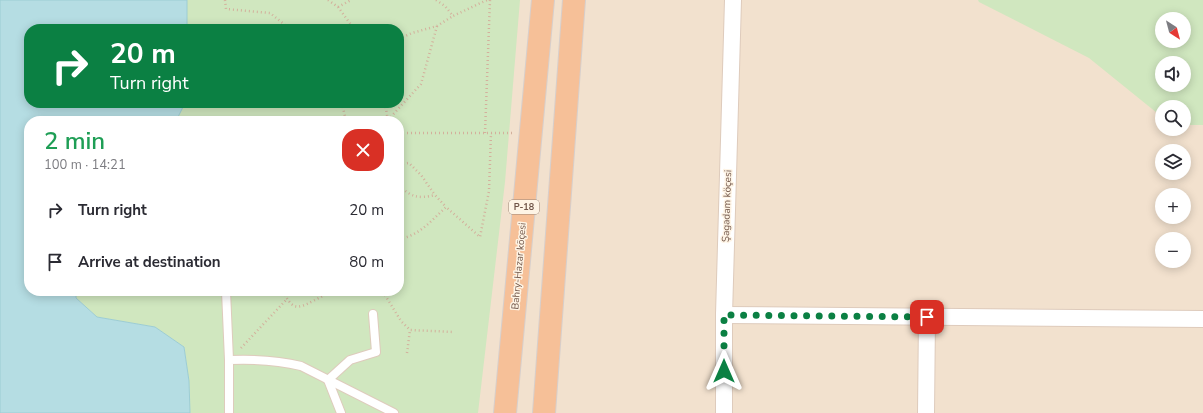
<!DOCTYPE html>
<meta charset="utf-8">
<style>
:root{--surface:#fff;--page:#f2f2f3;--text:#2b2b33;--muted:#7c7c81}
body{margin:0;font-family:"Nunito Sans",sans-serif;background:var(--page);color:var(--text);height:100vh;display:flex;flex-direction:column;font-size:15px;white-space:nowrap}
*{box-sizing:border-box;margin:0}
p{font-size:13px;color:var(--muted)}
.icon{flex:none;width:22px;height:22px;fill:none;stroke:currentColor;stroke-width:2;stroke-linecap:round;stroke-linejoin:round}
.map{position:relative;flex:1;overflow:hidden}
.sheet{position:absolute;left:24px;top:116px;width:380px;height:180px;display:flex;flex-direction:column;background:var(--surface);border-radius:16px;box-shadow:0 2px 10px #0003}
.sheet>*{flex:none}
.banner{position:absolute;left:24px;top:24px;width:380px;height:84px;border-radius:16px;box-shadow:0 2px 10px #0003;background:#0b8043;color:#fff;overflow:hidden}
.needle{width:26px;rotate:144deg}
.fabs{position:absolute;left:1155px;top:12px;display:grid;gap:8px}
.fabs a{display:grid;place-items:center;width:36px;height:36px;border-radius:50%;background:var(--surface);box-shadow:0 2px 10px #0003;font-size:20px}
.pin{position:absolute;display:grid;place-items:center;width:34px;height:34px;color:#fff;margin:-17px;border-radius:8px;box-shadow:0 2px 6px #0006}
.me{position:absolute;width:44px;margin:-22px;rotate:0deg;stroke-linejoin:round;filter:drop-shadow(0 0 3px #0008)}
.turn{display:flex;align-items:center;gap:14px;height:84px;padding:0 20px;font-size:18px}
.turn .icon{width:52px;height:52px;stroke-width:2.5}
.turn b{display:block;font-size:28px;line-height:34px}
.round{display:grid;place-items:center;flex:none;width:42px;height:42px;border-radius:16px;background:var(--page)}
.headline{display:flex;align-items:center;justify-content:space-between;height:68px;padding:0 20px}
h1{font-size:24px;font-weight:600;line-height:30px;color:#1e9e55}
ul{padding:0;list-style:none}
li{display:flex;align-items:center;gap:12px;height:52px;padding:0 20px}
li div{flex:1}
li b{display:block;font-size:15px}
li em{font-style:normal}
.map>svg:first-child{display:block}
.residential{fill:#f2e1ce;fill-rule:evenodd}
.green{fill:#d0e7bf;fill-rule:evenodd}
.water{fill:#b5dde3;stroke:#9ccdd4}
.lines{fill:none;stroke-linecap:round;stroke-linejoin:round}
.service-casing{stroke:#decbbc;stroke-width:10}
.minor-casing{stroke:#decbbc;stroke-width:18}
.trunk-casing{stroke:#d7cfcc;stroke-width:24}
.path{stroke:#d3b09c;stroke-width:2.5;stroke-dasharray:1 3;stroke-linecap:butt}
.service{stroke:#fff;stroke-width:8}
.minor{stroke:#fff;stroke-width:16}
.trunk{stroke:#f6c098;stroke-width:22}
.route{stroke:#0b8043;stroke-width:7;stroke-dasharray:0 12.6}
.labels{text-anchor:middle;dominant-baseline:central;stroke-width:3;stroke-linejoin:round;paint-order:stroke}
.shield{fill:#fef4e5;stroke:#9b8577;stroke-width:1}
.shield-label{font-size:9px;font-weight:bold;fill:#705548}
.street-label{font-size:10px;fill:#705548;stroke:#fef4e5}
</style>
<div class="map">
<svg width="1203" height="413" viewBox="0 0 1203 413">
<rect width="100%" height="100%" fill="#fbefdf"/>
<!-- residential -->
<path class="residential" d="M210,0h993v413h-984l180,-122v-262zM1162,19h22v22h-22zM1162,63h22v22h-22zM1162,107h22v22h-22zM1162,151h22v22h-22zM1162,195h22v22h-22zM1162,239h22v22h-22z"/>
<!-- green -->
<g class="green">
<path d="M187,0h333l-15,182 -27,231h-288l-1,-32 -5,-34 -29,-20 -58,-10 -21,-19v-7h323v-170h-223l9,-18h214v-74h-212z"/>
<path d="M978,0h225v125h-19v-18h-22v10l-73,-59 -110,-56zM1162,19h22v22h-22zM1162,63h22v22h-22z"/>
</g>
<!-- water -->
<path class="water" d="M0,0h187v29h-158v74h156l-9,18h-147v170h47v7l21,19 58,10 29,20 5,34 1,32h-190z"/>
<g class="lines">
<!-- service casing -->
<g class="service-casing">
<g id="service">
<path d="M226,291l3,69"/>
<path d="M229,413v-53c25,-1 48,0 72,6l93,47"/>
<path d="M341,413l-13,-33 22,-20 26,-8 -3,-38"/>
</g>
</g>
<!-- minor casing -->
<g class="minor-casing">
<g id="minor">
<path d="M724,315l479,4"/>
<path d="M724,413v-98l9,-315"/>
<path d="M926,413l1,-96"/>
</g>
</g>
<!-- trunk casing -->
<g class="trunk-casing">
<g id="trunk">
<path d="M505,413l38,-413"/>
<path d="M544,413l30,-413"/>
</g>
</g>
<!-- path -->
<g class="path">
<path d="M225,0l1,9 44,4 20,16"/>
<path d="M328,0l10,7 16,22"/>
<path d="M436,0l9,6 8,10 34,-16"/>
<path d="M338,7l13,-7"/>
<path d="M399,39l13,-6 25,-7 16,-10"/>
<path d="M342,103l4,18"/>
<path d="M385,103l3,18"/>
<path d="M388,120l33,-36 16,-58"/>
<path d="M399,133h113"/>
<path d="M485,133l5,-133"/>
<path d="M399,164l10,-1 12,12 14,20"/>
<path d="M399,186c13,11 19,13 36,9l11,12"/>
<path d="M399,239c20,-3 33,-19 47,-32l34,30 9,-46 2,-58"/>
<path d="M283,291c9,18 13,19 30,10 6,-3 12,-6 17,-10"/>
<path d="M368,291l17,4"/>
<path d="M385,291v4l16,26 9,9 44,2"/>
<path d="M241,348l46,-49"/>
<path d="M407,353l3,-23"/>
</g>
<!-- service -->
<use href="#service" class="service"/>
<!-- minor -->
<use href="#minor" class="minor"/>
<!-- trunk -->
<use href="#trunk" class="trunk"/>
</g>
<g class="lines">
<!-- route -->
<path class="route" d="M724,371v-56l203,2"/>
</g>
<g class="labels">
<!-- shield labels -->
<rect class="shield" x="509" y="200" width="30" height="14" rx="3"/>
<g class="shield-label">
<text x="524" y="207">P-18</text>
</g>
<!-- street labels -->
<g class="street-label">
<text transform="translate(727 206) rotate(-88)">Şagadam köçesi</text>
<text transform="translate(519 266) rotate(-85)">Bahry-Hazar köçesi</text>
</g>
</g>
</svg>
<div class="fabs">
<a><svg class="needle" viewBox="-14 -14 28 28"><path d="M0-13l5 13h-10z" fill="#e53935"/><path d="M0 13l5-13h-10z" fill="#7c7c81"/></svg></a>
<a><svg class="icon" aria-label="sound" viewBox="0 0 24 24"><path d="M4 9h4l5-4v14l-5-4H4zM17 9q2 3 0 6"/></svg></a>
<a><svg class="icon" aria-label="search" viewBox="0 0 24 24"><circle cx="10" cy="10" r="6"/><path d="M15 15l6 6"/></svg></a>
<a><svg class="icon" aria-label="layers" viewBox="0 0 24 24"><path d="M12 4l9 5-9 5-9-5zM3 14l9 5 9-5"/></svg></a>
<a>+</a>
<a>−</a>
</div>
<div class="pin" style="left:927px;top:317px;background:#d93025"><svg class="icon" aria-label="arrive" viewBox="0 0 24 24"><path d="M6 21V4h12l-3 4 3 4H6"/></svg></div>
<svg class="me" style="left:724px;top:371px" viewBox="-20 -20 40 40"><path d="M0-17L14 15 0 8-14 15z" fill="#0b8043" stroke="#fff" stroke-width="4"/></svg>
<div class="banner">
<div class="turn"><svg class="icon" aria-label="right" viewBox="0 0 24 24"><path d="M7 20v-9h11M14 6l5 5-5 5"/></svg><div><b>20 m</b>Turn right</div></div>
</div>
<section class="sheet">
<div class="headline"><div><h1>2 min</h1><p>100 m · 14:21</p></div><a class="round" style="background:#d93025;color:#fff"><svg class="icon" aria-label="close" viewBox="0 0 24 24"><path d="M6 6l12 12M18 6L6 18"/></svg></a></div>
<ul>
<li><svg class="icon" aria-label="right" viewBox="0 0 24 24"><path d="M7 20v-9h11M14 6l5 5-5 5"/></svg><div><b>Turn right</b></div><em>20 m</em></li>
<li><svg class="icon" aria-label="arrive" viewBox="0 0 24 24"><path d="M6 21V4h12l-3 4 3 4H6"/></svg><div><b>Arrive at destination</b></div><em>80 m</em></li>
</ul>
</section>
</div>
